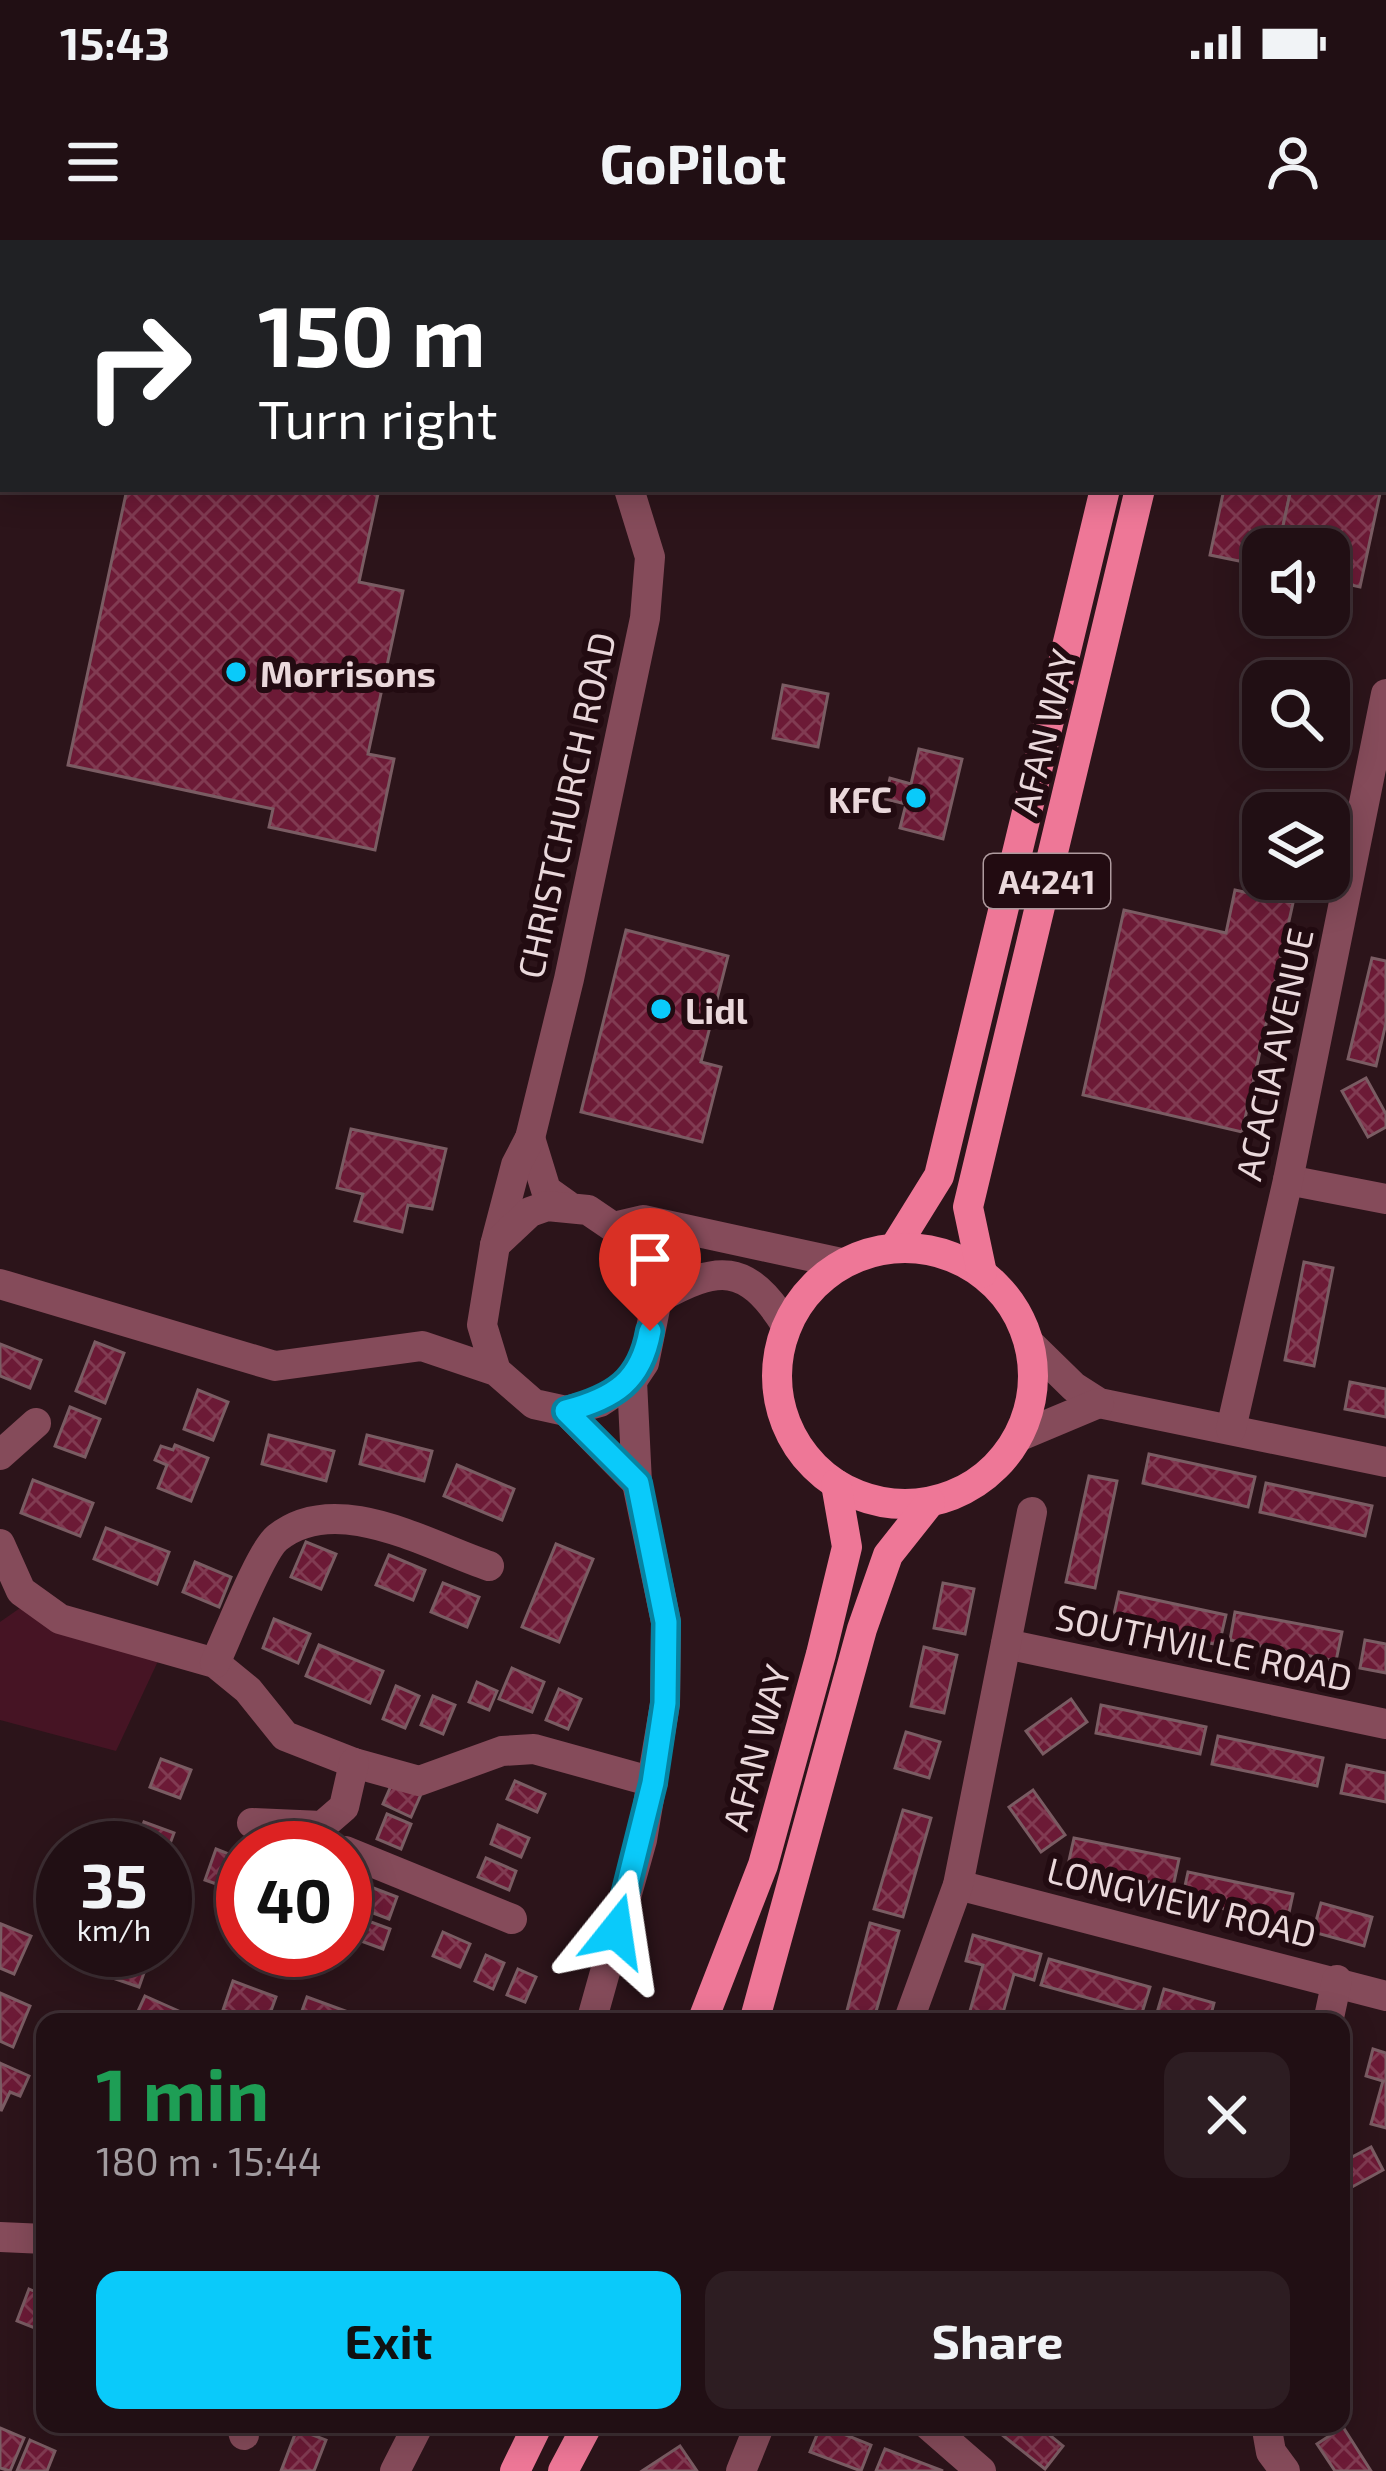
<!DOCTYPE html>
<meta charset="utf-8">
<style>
:root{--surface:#210f14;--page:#2d1d22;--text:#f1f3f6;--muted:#a29ca0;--line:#3e2f34;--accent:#0acafa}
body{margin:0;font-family:"Exo 2",sans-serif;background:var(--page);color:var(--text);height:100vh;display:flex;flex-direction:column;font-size:45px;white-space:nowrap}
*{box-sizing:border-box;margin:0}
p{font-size:39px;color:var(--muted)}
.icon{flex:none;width:66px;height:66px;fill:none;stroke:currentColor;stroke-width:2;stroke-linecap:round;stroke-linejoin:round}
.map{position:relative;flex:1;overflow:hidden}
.details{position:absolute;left:36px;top:1773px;width:1314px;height:420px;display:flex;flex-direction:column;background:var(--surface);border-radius:24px;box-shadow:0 6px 30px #0003,0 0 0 3px var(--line)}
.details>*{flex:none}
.top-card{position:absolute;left:0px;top:0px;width:1386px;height:252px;box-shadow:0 6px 30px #0003,0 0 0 3px var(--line);background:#202124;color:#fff;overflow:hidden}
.controls{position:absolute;left:1242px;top:288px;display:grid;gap:24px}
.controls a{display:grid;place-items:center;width:108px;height:108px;border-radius:24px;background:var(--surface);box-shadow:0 6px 30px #0003,0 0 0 3px var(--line);font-size:60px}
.speed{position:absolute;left:36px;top:1581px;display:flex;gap:24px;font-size:60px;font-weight:700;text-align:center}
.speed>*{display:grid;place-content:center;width:156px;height:156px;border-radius:50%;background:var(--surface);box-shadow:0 6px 30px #0003,0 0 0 3px var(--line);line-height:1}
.speed small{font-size:30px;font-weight:400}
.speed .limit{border:18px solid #d22;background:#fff;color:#111}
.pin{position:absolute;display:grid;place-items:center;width:102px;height:102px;color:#fff;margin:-123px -51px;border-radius:50% 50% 50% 0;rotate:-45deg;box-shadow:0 0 12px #0007}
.pin .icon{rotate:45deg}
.me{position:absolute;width:132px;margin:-66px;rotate:15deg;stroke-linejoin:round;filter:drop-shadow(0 0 9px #0008)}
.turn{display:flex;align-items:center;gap:42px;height:252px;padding:0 60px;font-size:54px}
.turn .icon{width:156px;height:156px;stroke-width:2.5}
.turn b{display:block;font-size:84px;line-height:102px}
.round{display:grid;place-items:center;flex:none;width:126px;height:126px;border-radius:24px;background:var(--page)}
.headline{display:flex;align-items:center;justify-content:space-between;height:204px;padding:0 60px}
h1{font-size:72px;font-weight:700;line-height:90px;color:#1e9e55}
.button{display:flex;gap:24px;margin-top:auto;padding:24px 60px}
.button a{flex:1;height:138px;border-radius:24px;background:var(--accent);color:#111;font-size:48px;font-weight:700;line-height:138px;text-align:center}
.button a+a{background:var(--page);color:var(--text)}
.status{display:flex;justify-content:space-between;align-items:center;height:84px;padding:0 60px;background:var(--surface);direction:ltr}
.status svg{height:33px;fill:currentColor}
header{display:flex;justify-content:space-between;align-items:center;height:156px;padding:0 60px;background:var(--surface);font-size:54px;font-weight:700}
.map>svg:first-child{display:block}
.green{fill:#461424}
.building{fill:url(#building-cross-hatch);stroke:#7a5c63;stroke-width:3}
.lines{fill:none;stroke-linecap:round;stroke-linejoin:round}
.minor{stroke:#854b5a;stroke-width:30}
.major{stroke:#ee7797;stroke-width:30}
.route-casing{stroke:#0683a2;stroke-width:30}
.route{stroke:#0acafa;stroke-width:21}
.poi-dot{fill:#0acafa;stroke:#220b11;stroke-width:4.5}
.labels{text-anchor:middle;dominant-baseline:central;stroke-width:12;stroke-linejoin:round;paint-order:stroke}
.shield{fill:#220b11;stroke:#ae9a9e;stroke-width:3}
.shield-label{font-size:33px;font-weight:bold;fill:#ead8db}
.poi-label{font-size:36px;font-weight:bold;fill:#ead8db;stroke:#220b11;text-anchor:start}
.street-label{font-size:36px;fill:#ead8db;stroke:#220b11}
</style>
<div class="status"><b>15:43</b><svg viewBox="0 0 49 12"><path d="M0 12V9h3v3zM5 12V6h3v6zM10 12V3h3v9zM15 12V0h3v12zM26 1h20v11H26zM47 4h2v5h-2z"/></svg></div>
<header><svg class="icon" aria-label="menu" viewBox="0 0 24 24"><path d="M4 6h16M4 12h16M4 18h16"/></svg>GoPilot<svg class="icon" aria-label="person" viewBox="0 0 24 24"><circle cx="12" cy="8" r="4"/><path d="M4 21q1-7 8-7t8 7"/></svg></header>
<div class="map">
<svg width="1386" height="2231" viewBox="0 0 1386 2231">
<defs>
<pattern id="building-cross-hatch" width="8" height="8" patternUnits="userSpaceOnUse" patternTransform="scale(3)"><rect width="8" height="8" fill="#6c1a36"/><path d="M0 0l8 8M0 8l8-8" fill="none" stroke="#813b52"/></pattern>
</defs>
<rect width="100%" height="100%" fill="#2c141a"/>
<!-- green -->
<path class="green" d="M23,1366l135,55 -42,90 -116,-31v-98z"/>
<!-- building -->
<g class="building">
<path d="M784,0h114l14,3h-129z"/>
<path d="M127,249h252l-20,93 44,9 -35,163 26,5 -19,91 -106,-23 4,-18 -205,-44z"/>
<path d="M1224,249h67l-13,60h-15v17l-53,-11z"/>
<path d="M1291,249h90l-21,98 -31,-7v-31h-51z"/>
<path d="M783,445l45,9 -10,53 -45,-9z"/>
<path d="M919,509l43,10 -19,80 -43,-11 6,-24 -21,-5 5,-21 21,6z"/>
<path d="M1235,650l58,13 -51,229 -159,-37 41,-185 102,23z"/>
<path d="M626,690l102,26 -27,106 20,5 -19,75 -121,-30z"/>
<path d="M1372,718l14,3v62l-10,43 -28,-7z"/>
<path d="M1366,838l20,36v13l-18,10 -26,-46z"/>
<path d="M351,889l95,20 -14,60 -24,-4 -6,27 -47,-11 8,-27 -26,-6z"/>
<path d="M1304,1022l29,6 -19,98 -29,-6z"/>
<path d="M95,1102l29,11 -19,50 -29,-12z"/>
<path d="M0,1104l41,16 -11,28 -30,-12z"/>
<path d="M1350,1142l36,7v28l-41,-8z"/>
<path d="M198,1150l30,12 -15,38 -29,-11z"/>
<path d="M70,1167l30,12 -15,38 -30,-11z"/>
<path d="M269,1195l65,16 -8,30 -64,-17z"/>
<path d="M367,1195l65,16 -8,30 -64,-17z"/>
<path d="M175,1205l33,13 -17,43 -33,-13 9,-23 -12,-5 6,-14 12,4z"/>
<path d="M1149,1214l106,23 -7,30 -105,-24z"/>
<path d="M457,1225l57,24 -12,31 -58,-24z"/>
<path d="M1089,1236l28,5 -22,107 -29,-6z"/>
<path d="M33,1240l60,23 -13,33 -59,-23z"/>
<path d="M1266,1243l106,23 -7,30 -105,-24z"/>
<path d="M106,1288l63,24 -12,32 -63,-25z"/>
<path d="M306,1302l30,12 -15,35 -30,-12z"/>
<path d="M556,1304l37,15 -34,83 -37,-15z"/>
<path d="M389,1315l36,15 -12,30 -37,-15z"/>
<path d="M195,1322l36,15 -12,30 -36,-15z"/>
<path d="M443,1343l36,14 -12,30 -36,-15z"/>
<path d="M943,1343l31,6 -9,45 -31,-6z"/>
<path d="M1119,1352l107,23 -7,30 -107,-22z"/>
<path d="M1235,1372l107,20 -6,29 -106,-21z"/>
<path d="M274,1379l36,15 -12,29 -35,-15z"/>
<path d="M1365,1400l21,4v29l-26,-5z"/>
<path d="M319,1405l64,26 -13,32 -64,-27z"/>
<path d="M924,1407l33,8 -13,58 -33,-7z"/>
<path d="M512,1428l32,14 -12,30 -33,-13z"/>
<path d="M477,1442l20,9 -8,19 -20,-8z"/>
<path d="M396,1446l23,10 -14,32 -22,-9z"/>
<path d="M559,1449l22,10 -13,30 -22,-9z"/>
<path d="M433,1456l22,9 -12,29 -22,-9z"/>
<path d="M1071,1459l16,23 -44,32 -17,-23z"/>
<path d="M1101,1465l105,22 -6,27 -104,-21z"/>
<path d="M906,1492l34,10 -11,36 -34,-10z"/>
<path d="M1218,1496l105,22 -6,28 -105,-22z"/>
<path d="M161,1519l30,11 -11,28 -30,-11z"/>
<path d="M1347,1525l39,8v29l-45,-9z"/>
<path d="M394,1539l28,13 -11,25 -28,-13z"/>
<path d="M515,1541l30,13 -8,18 -30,-13z"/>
<path d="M1033,1550l32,45 -24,17 -32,-45z"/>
<path d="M903,1570l28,8 -28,99 -29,-8z"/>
<path d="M387,1574l24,10 -10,25 -24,-10z"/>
<path d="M144,1582l30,11 -9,24v-9h-30z"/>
<path d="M498,1585l31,13 -8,19 -30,-13z"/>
<path d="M1074,1598l105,21 -6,28 -105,-22z"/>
<path d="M216,1609l23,9 -11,30 -23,-8z"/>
<path d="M486,1618l30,13 -7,19 -31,-13z"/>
<path d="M1188,1632l105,22 -6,28 -105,-22z"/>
<path d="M368,1646l29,11 -8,22 -29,-11z"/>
<path d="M1321,1663l51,14 -8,29 -51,-14z"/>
<path d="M360,1678l30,11 -7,20 -30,-11z"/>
<path d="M870,1683l29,8 -26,91h-29z"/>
<path d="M1,1684l30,12 -17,38 -14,-6z"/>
<path d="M443,1692l27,12 -10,23 -27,-11z"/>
<path d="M973,1695l68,19 -7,26 -20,-6 -13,46 -31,-9 13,-46 -17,-4z"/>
<path d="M116,1710h36l-13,37 -32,-11z"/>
<path d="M486,1715l18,8 -11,26 -18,-8z"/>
<path d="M1049,1719l101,28 -8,26 -101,-28z"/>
<path d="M518,1729l18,8 -11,25 -18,-7z"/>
<path d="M233,1741l43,16 -9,25 -44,-12z"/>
<path d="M1164,1749l50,14 -5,19 -53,-6z"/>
<path d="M0,1753l30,13 -17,41 -13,-6z"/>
<path d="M145,1756l38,17 -4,9h-46z"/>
<path d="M307,1757l41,15 -3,10h-47z"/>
<path d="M1373,1809l13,4v75l-15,-4 12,-43 -17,-5z"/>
<path d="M0,1823l29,13 -9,20 -10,-4 -9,19z"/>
<path d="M1371,1907l12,23 -42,23v-30z"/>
<path d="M29,2049l16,7v36l-28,-11z"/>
<path d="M1009,2184h27l27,22 -18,23 -44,-35z"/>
<path d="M821,2185l50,20 -10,26 -51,-19z"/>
<path d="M1343,2187l28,44h-36l-18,-27z"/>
<path d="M0,2188l24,10 -14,33 -10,-3z"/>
<path d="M297,2189l29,11 -12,31h-33z"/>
<path d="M30,2200l25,11 -8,20h-30z"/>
<path d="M680,2206l17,25h-55z"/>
<path d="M885,2209l58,22h-67z"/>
</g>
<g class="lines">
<!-- minor -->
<g class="minor">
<path d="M252,3l1,-3"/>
<path d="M0,18l3,1"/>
<path d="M530,898l16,52 21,15"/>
<path d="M1288,940l98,19"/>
<path d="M613,987l30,-7 198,43"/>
<path d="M495,1005l21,-80 14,-27 39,-159 76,-361 5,-61 -21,-68"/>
<path d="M0,1044l275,82 147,-20 74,25 38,33 32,7 34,-9 32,-21 12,-18 13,-64 -22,-51 -22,-21 -25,-17 -41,-4 -17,6 -35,33 -13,80 14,46"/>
<path d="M657,1059c61,-34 89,-37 129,26"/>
<path d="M1029,1103l45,44 25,16 287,59"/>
<path d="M566,1171l71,72"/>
<path d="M1231,1189l57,-249 98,-486"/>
<path d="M1018,1197l81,-34"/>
<path d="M0,1215l36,-32"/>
<path d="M0,1304l21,47 39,28 155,44 33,27 37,46 69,27 65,18 83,-30 32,-2 119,33"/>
<path d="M1006,1404l380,80"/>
<path d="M215,1423c12,-25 45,-111 62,-125 59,-48 150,7 212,28"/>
<path d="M252,1583l70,3 22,-19 10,-44"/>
<path d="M345,1611l167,68"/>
<path d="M958,1645l428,111"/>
<path d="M591,1782l51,-182 23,-136 1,-82 -29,-139 -5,-102"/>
<path d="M908,1782l50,-137 74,-373"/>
<path d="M1328,1782l9,-42"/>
<path d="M0,1997l45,2"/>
<path d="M241,2184l3,11"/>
<path d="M927,2184l54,47"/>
<path d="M1266,2184l5,28 14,19"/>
<path d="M395,2231l24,-47"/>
<path d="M741,2231l19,-47"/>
</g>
<!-- major -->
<g class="major">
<path d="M1165,3l1,-3"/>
<path d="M1201,3v-3"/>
<path d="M895,1007l44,-71 166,-687"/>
<circle cx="905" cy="1136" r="128"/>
<path d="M982,1033l-14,-66 172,-718"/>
<path d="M702,1782l61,-157 58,-211 26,-107 -11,-63"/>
<path d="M754,1782l108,-393 26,-74 42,-53"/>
<path d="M515,2231l23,-47"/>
<path d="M563,2231l25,-47"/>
</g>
</g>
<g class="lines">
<!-- route casing -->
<g class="route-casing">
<path id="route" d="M616,1691l37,-148 12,-80 1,-81 -28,-139 -72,-72c49,-13 75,-30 84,-80"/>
</g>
<!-- route -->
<use href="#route" class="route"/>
</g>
<!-- markers -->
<g class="poi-dot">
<circle cx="236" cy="432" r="12"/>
<circle cx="916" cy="558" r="12"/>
<circle cx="661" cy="769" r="12"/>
</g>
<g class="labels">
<!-- shield labels -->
<rect class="shield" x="984" y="614" width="126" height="54" rx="9"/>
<g class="shield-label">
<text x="1047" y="641">A4241</text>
</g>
<!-- poi labels -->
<g class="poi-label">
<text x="260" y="432">Morrisons</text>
<text x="892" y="558" text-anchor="end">KFC</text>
<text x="685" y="769">Lidl</text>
</g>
<!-- street labels -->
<g class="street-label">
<text transform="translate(1043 492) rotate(-76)">AFAN WAY</text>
<text transform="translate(565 565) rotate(-78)">CHRISTCHURCH ROAD</text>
<text transform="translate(1273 814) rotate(-78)">ACACIA AVENUE</text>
<text transform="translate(1204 1406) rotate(12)">SOUTHVILLE ROAD</text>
<text transform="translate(755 1507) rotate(-75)">AFAN WAY</text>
<text transform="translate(1182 1661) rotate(14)">LONGVIEW ROAD</text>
</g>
</g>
</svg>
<div class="controls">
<a><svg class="icon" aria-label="sound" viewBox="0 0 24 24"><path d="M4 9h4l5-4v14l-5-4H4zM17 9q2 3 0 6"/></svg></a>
<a><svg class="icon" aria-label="search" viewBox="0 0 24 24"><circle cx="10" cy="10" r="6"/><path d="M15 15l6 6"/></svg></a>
<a><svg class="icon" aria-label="layers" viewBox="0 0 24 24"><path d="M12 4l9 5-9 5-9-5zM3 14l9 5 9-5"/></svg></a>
</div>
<div class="speed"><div>35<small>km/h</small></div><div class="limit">40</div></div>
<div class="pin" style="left:650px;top:1091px;background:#d93025"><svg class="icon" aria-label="arrive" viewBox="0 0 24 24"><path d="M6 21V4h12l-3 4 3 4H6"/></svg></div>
<svg class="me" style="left:616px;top:1691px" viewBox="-20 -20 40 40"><path d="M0-17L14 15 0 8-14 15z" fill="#0acafa" stroke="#fff" stroke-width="4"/></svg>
<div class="top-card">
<div class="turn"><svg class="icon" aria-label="right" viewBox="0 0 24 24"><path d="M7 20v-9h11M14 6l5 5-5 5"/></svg><div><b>150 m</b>Turn right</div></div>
</div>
<section class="details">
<div class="headline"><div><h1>1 min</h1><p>180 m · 15:44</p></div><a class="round"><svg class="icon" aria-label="close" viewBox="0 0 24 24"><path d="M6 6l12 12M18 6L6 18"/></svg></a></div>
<div class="button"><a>Exit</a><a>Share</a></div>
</section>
</div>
